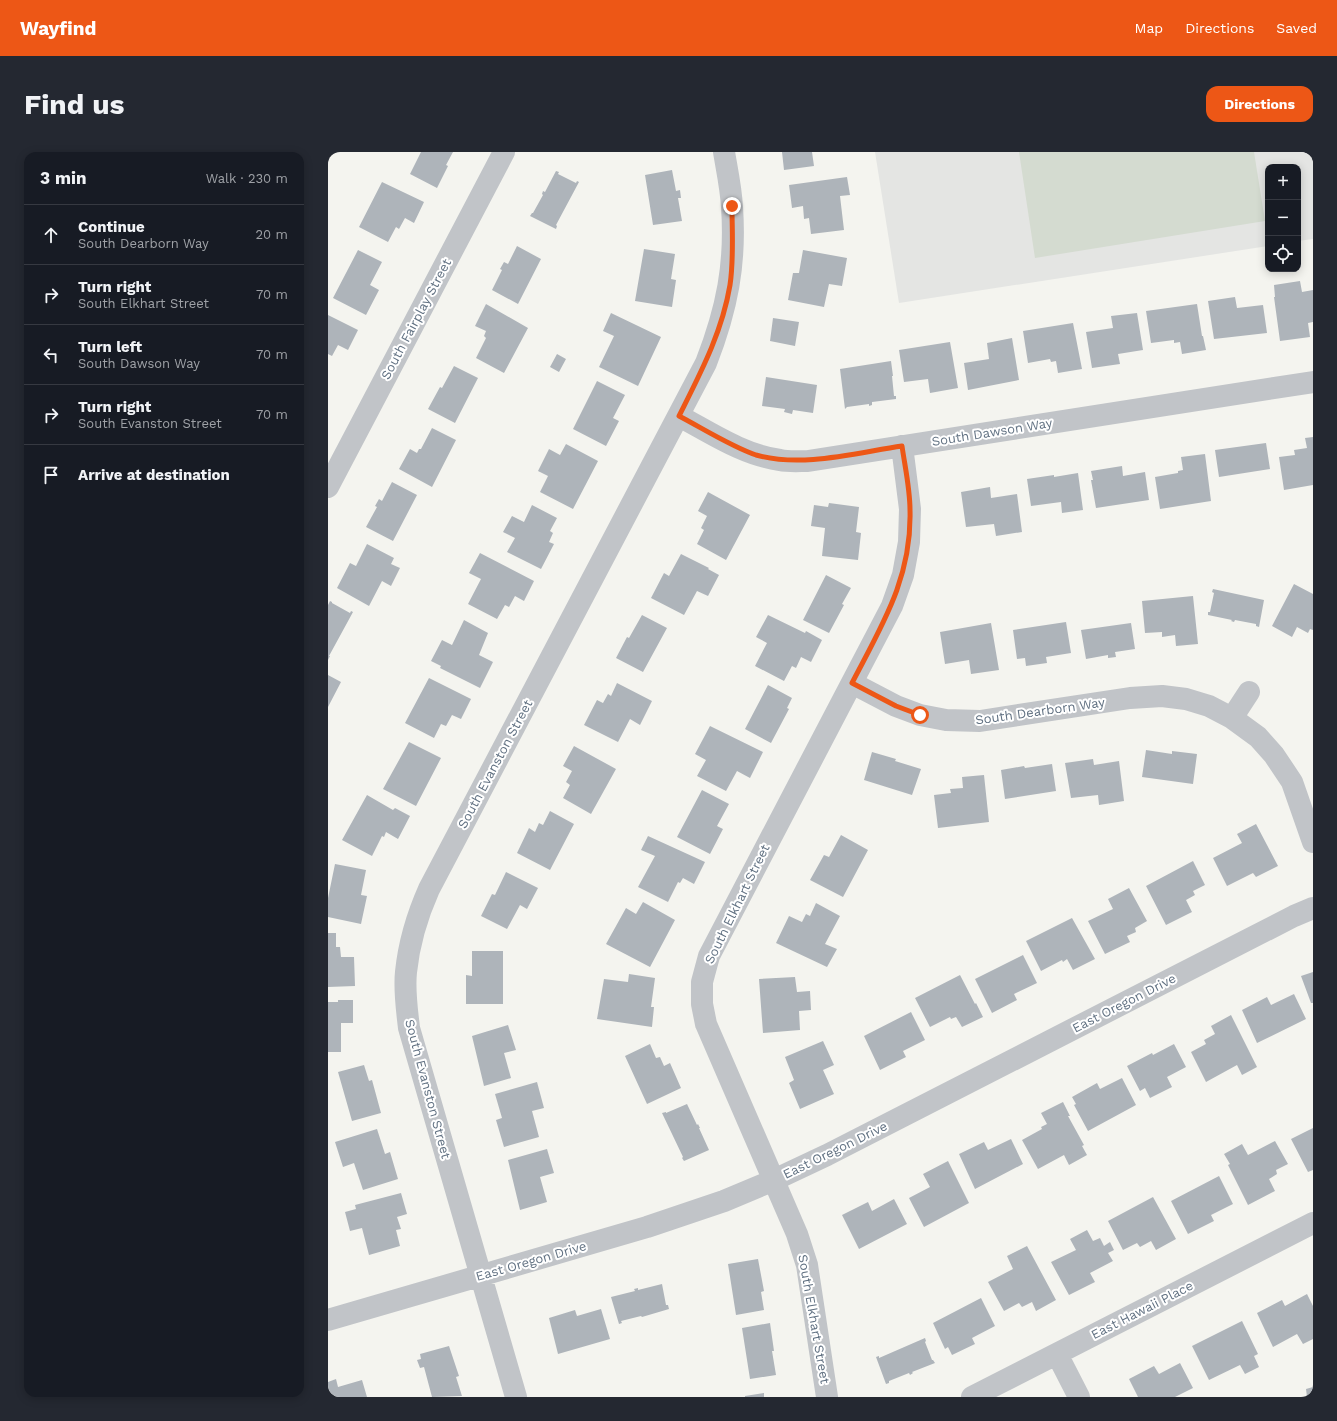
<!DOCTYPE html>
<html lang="en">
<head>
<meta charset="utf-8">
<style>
  :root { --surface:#171b24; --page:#242831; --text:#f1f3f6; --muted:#9ea1a6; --line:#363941; --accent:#ed5716 }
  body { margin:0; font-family:"Work Sans",sans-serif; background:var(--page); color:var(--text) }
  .controls { position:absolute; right:12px; top:12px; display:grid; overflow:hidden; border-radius:8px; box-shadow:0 2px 10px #0003 }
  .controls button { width:36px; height:36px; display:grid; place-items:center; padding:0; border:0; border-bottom:1px solid var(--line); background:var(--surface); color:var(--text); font:20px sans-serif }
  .stop { position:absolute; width:12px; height:12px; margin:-9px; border:3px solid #ed5716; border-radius:50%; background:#fff }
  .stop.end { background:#ed5716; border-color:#fff; box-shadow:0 1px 4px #0008 }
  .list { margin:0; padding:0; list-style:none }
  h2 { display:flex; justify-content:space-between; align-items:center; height:52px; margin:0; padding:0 16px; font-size:17px }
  h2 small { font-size:13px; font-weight:400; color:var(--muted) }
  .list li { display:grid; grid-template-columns:26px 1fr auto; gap:12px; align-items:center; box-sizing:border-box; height:60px; padding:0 16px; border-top:1px solid var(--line) }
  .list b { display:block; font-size:15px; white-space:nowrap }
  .list p { margin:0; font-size:13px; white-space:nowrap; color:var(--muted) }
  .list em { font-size:13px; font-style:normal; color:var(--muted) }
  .icon { flex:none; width:22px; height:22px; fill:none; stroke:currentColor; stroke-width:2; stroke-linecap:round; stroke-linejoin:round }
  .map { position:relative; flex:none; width:985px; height:1245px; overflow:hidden; border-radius:12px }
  header { display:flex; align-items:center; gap:24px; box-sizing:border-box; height:56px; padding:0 20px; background:var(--accent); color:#fff }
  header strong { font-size:19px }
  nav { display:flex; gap:22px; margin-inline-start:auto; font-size:14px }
  .intro { display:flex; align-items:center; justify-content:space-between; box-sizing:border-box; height:96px; padding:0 24px }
  h1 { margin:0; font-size:28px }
  .button { padding:10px 18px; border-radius:12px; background:var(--accent); color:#fff; font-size:14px; font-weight:700 }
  main { display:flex; gap:24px; padding:0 24px }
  aside { flex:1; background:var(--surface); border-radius:12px; box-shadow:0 2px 10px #0003 }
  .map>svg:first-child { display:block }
  .built { fill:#e4e5e3 }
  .green { fill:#d4dbd0 }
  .building { fill:#aeb4ba }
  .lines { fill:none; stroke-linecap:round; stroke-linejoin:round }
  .minor { stroke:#c1c4c8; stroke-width:22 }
  .route { stroke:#ed5716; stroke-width:5 }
  .labels { text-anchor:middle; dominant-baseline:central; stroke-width:4; stroke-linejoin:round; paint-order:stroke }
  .street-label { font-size:13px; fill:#617182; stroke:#fff }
</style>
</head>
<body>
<header>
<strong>Wayfind</strong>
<nav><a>Map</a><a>Directions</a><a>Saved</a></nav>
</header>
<div class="intro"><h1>Find us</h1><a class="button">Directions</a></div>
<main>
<aside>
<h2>3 min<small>Walk · 230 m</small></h2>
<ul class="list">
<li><svg class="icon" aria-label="ahead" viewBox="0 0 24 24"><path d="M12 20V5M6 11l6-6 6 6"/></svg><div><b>Continue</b><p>South Dearborn Way</p></div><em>20 m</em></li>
<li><svg class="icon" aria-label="right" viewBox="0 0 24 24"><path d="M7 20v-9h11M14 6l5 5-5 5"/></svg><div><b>Turn right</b><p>South Elkhart Street</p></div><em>70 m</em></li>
<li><svg class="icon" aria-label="left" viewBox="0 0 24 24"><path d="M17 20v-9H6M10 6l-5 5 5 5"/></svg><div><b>Turn left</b><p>South Dawson Way</p></div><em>70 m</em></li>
<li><svg class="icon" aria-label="right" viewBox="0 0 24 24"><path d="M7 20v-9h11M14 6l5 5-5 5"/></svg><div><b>Turn right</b><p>South Evanston Street</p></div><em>70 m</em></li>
<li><svg class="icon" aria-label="arrive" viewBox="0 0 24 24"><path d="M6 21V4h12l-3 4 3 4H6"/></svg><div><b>Arrive at destination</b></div></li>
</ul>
</aside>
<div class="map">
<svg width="985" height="1245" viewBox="0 0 985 1245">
  <rect width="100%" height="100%" fill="#f4f4ef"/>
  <!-- built -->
  <path class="built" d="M547,0H985V87L970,89V15H940V94L571,151Z"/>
  <!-- green -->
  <path class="green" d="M691,0H926L937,69L707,106Z"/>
  <!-- building -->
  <path class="building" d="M93,0H125L118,13L120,14L109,36L82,22Z
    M454,0H484L486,14L456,18Z
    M344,18L348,39L352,38L353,46H350L354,69L325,73L317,23Z
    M228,19L231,20L230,22L248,31L249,29L251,30L228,73L229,74L228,77L202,64L204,61H205L215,43L214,42L215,39L217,40Z
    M519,25L522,43L512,44L516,78L483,82L481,66L476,67L475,54L464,56L461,33Z
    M54,30L96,50L86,71L77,66L71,77L68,75L60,90L31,75Z
    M189,94L213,107L190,152L164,138L174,118L172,117L176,110L180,112Z
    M316,97L347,102L343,127L348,128L344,155L307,149Z
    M30,98L54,110L42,133L51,138L38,163L5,146Z
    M475,98L519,106L514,134L501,132L496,155L460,148L465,121H471Z
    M972,129L974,140L985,138V170L980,171L982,185L952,189L946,145H947L946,133Z
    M907,145L909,156L935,153L939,181L886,187L880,149Z
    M158,152L200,176L176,221L148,206L158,186L156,184L158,179L147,174Z
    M869,152L874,184H875L878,198L854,202L852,190L846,191V188L823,191L818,159Z
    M283,161L333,185L310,234L271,215L286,184L275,179Z
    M809,161L815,198L790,202L792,212L764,216L758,180L785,176L783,164Z
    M0,163L30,178L20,198L10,193L4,204L0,202Z
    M445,166L471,170L467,194L442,189Z
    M745,171L754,217L730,221L728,209L723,210L722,207L700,211L695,179Z
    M684,186L691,228L640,238L636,211L661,207L659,191Z
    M622,190L630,236L602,241L600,227L576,230L571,198Z
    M229,202L238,207L231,220L222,215Z
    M563,209L565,224H564L566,244H568V247L544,250V253L541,254V252L519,255L517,257L512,217Z
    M126,214L150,226L127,271L100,257L112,235L114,236Z
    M438,225L489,233L485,261L465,258L464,262L456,260L457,257L434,254Z
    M269,229L297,243L285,266L291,269L278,294L245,277Z
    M104,276L128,288L104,335L71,317L82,297L89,301L91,297H93Z
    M985,285V333L956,338L951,305L967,303L966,298L979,296L977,286Z
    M938,291L942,317L891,325L887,298Z
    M238,292L270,309L245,357L212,340L220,324L210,319L221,297L232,303Z
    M877,302L883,349L832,357L827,325L850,321V319L855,318L853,305Z
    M794,314L795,324L817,320L821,348L768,356L763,328H765L763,319Z
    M750,321L755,358L734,361L733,350L703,354L699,327L726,323V325Z
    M64,330L89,343L65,389L38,375L49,355L47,354L51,347L54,349Z
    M662,335L663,346L689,342L694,380L668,384L666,372L638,375L633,340Z
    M380,340L422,363L398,408L369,392L376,378L373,376L379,364L370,359Z
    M501,351L531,355L528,380L533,381L530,408L494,404L497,376L483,374L486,353L500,355Z
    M204,353L229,366L222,379L225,381L221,390L226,392L213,417L179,400L187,386L175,380L184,364L196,370Z
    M39,392L66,406L63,412L72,416L63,434L54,429L41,454L9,436L22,411L28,414Z
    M152,401L206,429L196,449L187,444L181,455L177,453L169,467L140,452L153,427L141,421Z
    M353,402L381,416L380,417L391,423L380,444L369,439L356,463L323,446L336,421L341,424Z
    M498,423L523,436L514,452L516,453L501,481L475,468Z
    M966,432L985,442V478L982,477L980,481L969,475L964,485L944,474Z
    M885,437L936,448L931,475L928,474V472L907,468L906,470L903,469L904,468L880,463V460H882L886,441L884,440Z
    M865,444L870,492L848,494L847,483L834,485V480L817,481L814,449Z
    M2,449L4,450V451L22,461L23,459L25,460L1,504H2L0,508V453Z
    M314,463L339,476L315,520L288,506L299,485L301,486Z
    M440,463L477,481L478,479L494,488L483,510L473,505L468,516L464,514L456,529L427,514L439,491L428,485Z
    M136,468L160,481L151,503L165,510L152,536L112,516L113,514L103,509L114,488L124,493Z
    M738,470L743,501L718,505L719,511L698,514L697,506L689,507L685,478Z
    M663,471L671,518L643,522L641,508L617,512L612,480Z
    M803,471L807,497L787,500L788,505L780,506V503L758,507L753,478Z
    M0,523L13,530L0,555Z
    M101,526L143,547L133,567L124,563L118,574L113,572L106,586L77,571Z
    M289,531L324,549L312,573L302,567L290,590L256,573L269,548L275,551L280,542L283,544Z
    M440,533L464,546L459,556L461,557L443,591L417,577Z
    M382,574L435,600L422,626L409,619L398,639L369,624L378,608L367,602Z
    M81,590L113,606L88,654L55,637Z
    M246,594L288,617L263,662L235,646L242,633L238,630L244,619L235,614Z
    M818,598L844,602V599L869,602L865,632L814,625Z
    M544,600L568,607L567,609L593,617L584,643L536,628Z
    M765,607L766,613L791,609L796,649L771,653L770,643L743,646L737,611Z
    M724,612L728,639L677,647L673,618L696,614L697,616Z
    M656,623L661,670L610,676L606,643L623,641L622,637L635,636L634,625Z
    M374,638L401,652L389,674L395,677L382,702L349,685Z
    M39,643L65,658L67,656L82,664L70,687L58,680L56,685L54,684L44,704L14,688Z
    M222,659L246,672L222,718L189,701L201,676L207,680L211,671L215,673Z
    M928,672L950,714L928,725L925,721L899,734L885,706L914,691L909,682Z
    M513,683L540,698L515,745L482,728L496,703L501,705Z
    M320,684L377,710L366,732L355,726L352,731L350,730L340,750L310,735L327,704L313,698Z
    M865,709L877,733L865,739L867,743L858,748L864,760L838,773L818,734Z
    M7,712L38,718L33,743L39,744L33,772L0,765V746Z
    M178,720L210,736L199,757L192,753L179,777L153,764L164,742L167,743Z
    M801,736L819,769L807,776L808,780L799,784L802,790L777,802L760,769L785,757L780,747Z
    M315,750L347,768L322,815L278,792L298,756L308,762Z
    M488,751L512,764L497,792L509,797L499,815L448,791L461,764L474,770L478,762L482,764Z
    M744,766L767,807L745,818L739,807L735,810L734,808L713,819L698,789Z
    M0,781H8V795H12L13,805H26L27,834L0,835Z
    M144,799H175V852H138V823L144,824Z
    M695,803L709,831L686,842L689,848L664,861L647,827Z
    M985,820V851H983L973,824Z
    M301,822L327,826L323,855H326L324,875L269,867L276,827L300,830Z
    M632,823L647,852L648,851L655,865L634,875L628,865L623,867L622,865L602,875L587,846Z
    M467,825L469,840L482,839L483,858L471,859L472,878L435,881L431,827Z
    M966,842L978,867L929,891L914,858L939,845L943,853Z
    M10,848H25V871H13V900H0V850H10Z
    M583,860L597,888L575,899L578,905L552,918L536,884Z
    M903,863L929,915L914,923L909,913L878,930L863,900L878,892L876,888L887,882L883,874Z
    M180,873L188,898L176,901L183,926L156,934L144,884Z
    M495,889L506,913L495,918L506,942L472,957L461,931L466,928L457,905Z
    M322,892L328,906L332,905L336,914L342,911L353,936L319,952L297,904Z
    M846,892L858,915L839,925L844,935L822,946L817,936L812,939L799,914L824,901L825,903Z
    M36,913L41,929L44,928L53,961L24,969L10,920Z
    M794,926L808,953L760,979L746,953L748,952L744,945L769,931L772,937Z
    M209,930L216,956L204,959L211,985L176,995L168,968L174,966L167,942Z
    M735,950L742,964H740L756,993L754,994L759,1003L741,1013L736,1003L710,1017L694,988L714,977L713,975L719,972L713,961Z
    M359,952L369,973L370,972L372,976H371L381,998L356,1009L354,1006L355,1005L334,961L338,960V961Z
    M985,976V1018L980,1020L963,987Z
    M49,977L57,1002L62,1000L70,1027L35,1038L26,1011L15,1015L7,990Z
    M683,987L695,1012L647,1037L631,1002L656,990L660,998Z
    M947,989L960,1012L948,1018L949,1022L941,1027L947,1039L920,1053L900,1013L902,1012L896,1002L914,992L920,1003Z
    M219,997L226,1021L212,1025L219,1050L192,1058L180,1008Z
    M620,1009L641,1051L596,1075L581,1046L602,1035L595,1022Z
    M891,1024L905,1052L883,1063L886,1069L860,1082L843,1049Z
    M73,1041L79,1062L69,1065L73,1077L68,1078L72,1094L41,1103L34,1076L22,1079L17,1060L28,1057L27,1053Z
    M825,1045L848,1087L828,1098L823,1089L812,1095L809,1091L795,1098L780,1069Z
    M566,1047L579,1072L531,1097L514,1063L540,1050L544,1059Z
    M759,1078L765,1089L772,1086L776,1094L782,1090L786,1098L780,1101L785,1109L762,1121L767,1130L741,1143L723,1110L748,1098L742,1087Z
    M699,1094L728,1148L708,1159L704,1150L694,1155L691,1151L676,1159L660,1130L685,1117L679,1104Z
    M430,1107L436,1139L433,1140L436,1158L408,1163L400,1112Z
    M334,1132L338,1153H340L341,1157L314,1165L313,1164L293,1169L294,1171L291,1172L283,1145L307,1139L306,1137L310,1136V1138Z
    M979,1142L985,1154V1187L975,1192L969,1182L945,1195L929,1161L954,1148L957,1154Z
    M653,1146L667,1174L644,1186L647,1192L624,1203L620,1195L617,1197L605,1171Z
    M273,1157L282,1187L230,1202L221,1166L247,1158L249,1164Z
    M914,1169L930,1202L926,1204L931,1215L917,1222L912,1213L881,1228L864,1194Z
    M442,1171L446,1199H444L448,1223L422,1227L414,1176Z
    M597,1186L598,1189L597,1190L604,1208H605L607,1211L584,1220L585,1221L582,1223L581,1221L561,1229V1231L558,1232L548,1205L551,1204V1206Z
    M121,1194L131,1224L128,1225L134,1244L104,1245L96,1215L92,1216L89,1208L93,1207L92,1202Z
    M852,1211L865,1236L847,1245H810L801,1227L826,1214L831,1222Z
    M8,1227L10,1235L34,1228L39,1245H0V1230Z
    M985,1235V1245H979L978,1237Z
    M436,1241V1245H417V1244Z"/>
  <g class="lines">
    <!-- minor -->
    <path class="minor" d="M351,264C383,281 415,303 452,308C461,310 471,309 480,309L985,230
      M0,335L176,0
      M524,531L568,554L592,563L618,568L652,569L802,546L834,544L858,547L881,554L904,566L930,585L946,603L964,630L985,690
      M904,566L921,540
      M0,1168L319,1075L396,1049L446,1028L499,1003L966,764L985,756
      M729,1202L751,1245
      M188,1245L81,876C79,858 76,839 78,820C81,791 89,764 101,737L378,211C399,157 408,112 404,55C403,36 399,18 396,0
      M499,1245L479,1113L469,1082L378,872L374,852V830L381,804L564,454L575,423L581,390L582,357L574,294
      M644,1245L985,1071"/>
  </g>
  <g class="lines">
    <!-- route -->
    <path class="route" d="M404,54C404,80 406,107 402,133C394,181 372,222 351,264C374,276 404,295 428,303C474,316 527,301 574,294C577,315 582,337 582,358C584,426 554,473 524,531L568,554L592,563"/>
  </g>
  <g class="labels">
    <!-- street labels -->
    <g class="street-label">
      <text transform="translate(88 167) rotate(-62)">South Fairplay Street</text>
      <text transform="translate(664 280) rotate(-9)">South Dawson Way</text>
      <text transform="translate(712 559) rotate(-8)">South Dearborn Way</text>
      <text transform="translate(167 612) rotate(-62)">South Evanston Street</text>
      <text transform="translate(409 752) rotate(-64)">South Elkhart Street</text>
      <text transform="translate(796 851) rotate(-27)">East Oregon Drive</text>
      <text transform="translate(100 937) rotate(75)">South Evanston Street</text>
      <text transform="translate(507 998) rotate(-26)">East Oregon Drive</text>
      <text transform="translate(203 1109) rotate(-16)">East Oregon Drive</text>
      <text transform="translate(814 1158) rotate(-27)">East Hawaii Place</text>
      <text transform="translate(486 1167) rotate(80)">South Elkhart Street</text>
    </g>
  </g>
</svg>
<div class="controls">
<button>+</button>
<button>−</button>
<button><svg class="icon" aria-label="locate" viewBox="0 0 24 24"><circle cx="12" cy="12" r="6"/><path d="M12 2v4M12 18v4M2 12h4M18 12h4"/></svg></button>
</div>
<div class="stop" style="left:592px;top:563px"></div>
<div class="stop end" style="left:404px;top:54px"></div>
</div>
</main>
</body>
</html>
